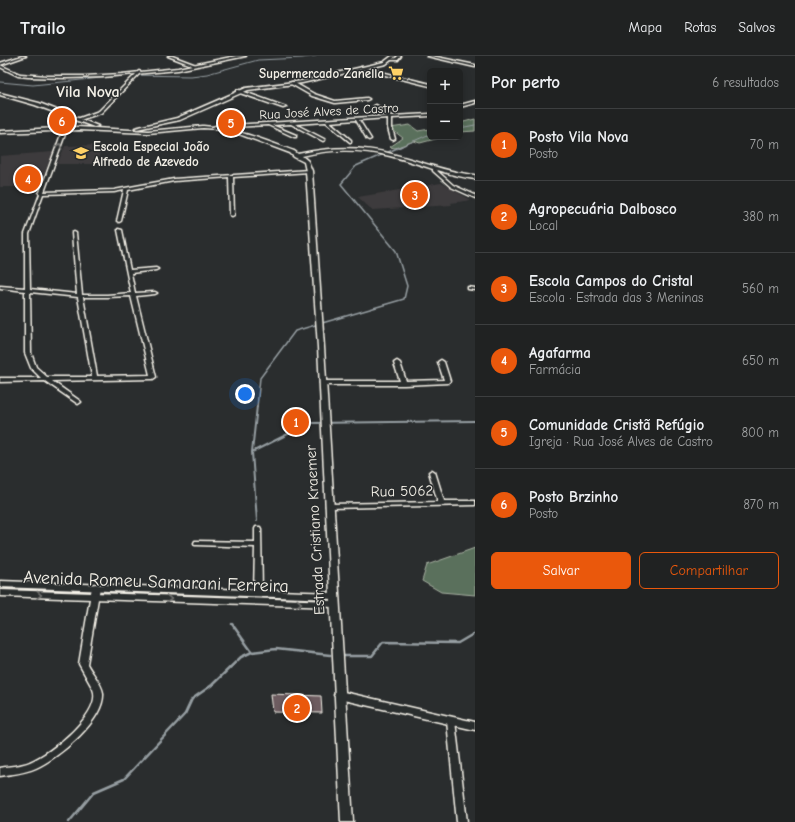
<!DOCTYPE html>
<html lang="pt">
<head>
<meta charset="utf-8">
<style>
  :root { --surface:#202222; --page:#2d2f2f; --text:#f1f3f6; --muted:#a2a4a5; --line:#3d3f40; --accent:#ea580c }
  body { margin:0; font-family:"Comic Neue",sans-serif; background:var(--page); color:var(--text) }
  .controls { position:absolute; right:12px; top:12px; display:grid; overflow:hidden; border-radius:6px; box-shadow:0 2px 10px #0003 }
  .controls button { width:36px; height:36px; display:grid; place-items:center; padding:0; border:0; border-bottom:1px solid var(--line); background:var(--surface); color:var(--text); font:20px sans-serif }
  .you { position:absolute; left:245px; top:338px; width:14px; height:14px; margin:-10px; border:3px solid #fff; border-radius:50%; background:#1a73e8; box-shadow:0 0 0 6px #1a73e833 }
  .badge { display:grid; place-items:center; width:26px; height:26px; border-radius:50%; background:var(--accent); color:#fff; font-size:13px; font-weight:700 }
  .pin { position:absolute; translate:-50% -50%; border:2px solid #fff; box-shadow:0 1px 4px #0006 }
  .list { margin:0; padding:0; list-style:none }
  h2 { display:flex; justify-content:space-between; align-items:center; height:52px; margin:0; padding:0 16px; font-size:17px }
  h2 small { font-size:13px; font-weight:400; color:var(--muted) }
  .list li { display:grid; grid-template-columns:26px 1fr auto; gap:12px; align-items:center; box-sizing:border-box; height:72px; padding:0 16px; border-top:1px solid var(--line) }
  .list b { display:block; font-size:15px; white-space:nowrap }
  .list p { margin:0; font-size:13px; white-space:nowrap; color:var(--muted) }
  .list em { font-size:13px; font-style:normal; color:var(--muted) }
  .actions { display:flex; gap:8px; padding:12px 16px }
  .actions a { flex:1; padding:9px 0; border:1px solid var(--accent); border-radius:6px; text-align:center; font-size:14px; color:var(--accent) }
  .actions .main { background:var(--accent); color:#fff }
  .map { position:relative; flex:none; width:475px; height:766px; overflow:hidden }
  header { display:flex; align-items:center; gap:24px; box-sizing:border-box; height:56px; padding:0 20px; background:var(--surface); border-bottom:1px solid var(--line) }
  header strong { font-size:19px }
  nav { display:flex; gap:22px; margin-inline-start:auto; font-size:14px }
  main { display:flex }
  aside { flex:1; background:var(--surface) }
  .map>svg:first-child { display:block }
  .built { fill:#3e3b3d }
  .green { fill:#5a705b; stroke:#a7b0a2 }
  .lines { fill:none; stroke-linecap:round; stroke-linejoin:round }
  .stream-far3 { stroke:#969ea2; stroke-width:1 }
  .stream-far2 { stroke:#969ea2; stroke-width:1.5 }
  .stream-far1 { stroke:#969ea2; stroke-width:2 }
  .stream { stroke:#969ea2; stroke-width:2.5 }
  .building { fill:#6d5b61; stroke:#f4f1e8 }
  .minor-casing { stroke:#f4f1e8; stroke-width:3 }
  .tertiary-casing { stroke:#f4f1e8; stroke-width:3 }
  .secondary-casing { stroke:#f4f1e8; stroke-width:3 }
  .minor { fill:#2a2d2e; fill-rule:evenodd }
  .tertiary { fill:#2a2d2e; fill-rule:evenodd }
  .secondary { fill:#2a2d2e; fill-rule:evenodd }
  .oneway { stroke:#71726f }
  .labels { text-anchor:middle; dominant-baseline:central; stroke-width:3; stroke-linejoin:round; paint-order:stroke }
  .far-poi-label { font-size:13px; font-weight:bold; fill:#f4f1e8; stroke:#2a2d2e; text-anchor:end }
  .far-street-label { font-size:13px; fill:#f4f1e8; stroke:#2a2d2e }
  .street-label { font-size:15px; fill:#f4f1e8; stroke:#2a2d2e }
  .far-district-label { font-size:16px; font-weight:bold; fill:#f4f1e8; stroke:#2a2d2e }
  .near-street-label { font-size:18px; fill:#f4f1e8; stroke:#2a2d2e }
</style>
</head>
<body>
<header>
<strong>Trailo</strong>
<nav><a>Mapa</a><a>Rotas</a><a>Salvos</a></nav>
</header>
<main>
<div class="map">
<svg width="475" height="766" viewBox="0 0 475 766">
  <rect width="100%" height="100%" fill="#2a2d2e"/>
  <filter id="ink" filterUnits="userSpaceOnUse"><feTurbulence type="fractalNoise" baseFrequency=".025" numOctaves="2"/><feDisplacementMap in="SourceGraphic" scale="8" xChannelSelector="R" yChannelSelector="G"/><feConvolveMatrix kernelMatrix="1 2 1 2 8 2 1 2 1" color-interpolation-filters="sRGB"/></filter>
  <g filter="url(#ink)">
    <!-- built -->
    <path class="built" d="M102,89L97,108H57L65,90Z
      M53,96L39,131H0V100Z
      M441,127L471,144L451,147L452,149L372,154L358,141Z"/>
    <!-- green -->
    <path class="green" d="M475,63V75L460,76V67Z
      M410,69L418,75L430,73V81H443L420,87L414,85L395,92L390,91L403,82L390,72Z
      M475,492V539L441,536L422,525L427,509Z"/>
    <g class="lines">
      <!-- stream-far3 -->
      <path class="stream-far3" d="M0,26L33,29L130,19L191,20L207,18L258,4L302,2L316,0
        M460,72L475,69
        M400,91L430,78"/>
      <!-- stream-far2 -->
      <path class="stream-far2" d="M257,351L260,322L295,275L404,243L407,230L396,195L341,128L356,110L402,90"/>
      <!-- stream-far1 -->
      <path class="stream-far1" d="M252,396L310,367L475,365
        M257,465L252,396L257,350"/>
      <!-- stream -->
      <path class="stream" d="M232,568L252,596
        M342,600H372L383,586L458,587L475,577
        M69,766L94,736L124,723L185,658L192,643L212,629L241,601L252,596L276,593L330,599"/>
    </g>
    <!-- building -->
    <path class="building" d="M271,638L321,640L322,657L273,656Z"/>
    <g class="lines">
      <!-- minor casing -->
      <g class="minor-casing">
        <path id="minor" d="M22,0H26L0,9V7Z
          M168,0H172L196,9L194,10Z
          M398,0H401L398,4H391L390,3L396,2Z
          M427,0H432L475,9V11Z
          M361,11L430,28V30L360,13Z
          M139,15L141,16L101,57L77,65V63L99,55Z
          M291,26H293L314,38L335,45L367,42L369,43L367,44L335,47L312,40L291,28Z
          M237,34H239L286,51L283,52L237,36Z
          M475,45V47L460,51V49Z
          M376,49L391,60L430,58V60L392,62V72L395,83L393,84L391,83L388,72V62L359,64L371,83L369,84L367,83L356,64L330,66L351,84V86H350L326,66L295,68L324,83L325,84L323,85L291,68L272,69L296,79V81H294L268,69L215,72L213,71L215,70L387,60L375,51L374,50Z
          M65,72L67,73L44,136L114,134L174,123L309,114L311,115L309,116L233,121L234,159L232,160L230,159L229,121L174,125L128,134L121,165L119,166L117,165L124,134L114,136L43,138L29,178L30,233L77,238L72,177L74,176L76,177L82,239H107L131,237L118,174V173L122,174L130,214L156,212L158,213L156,214L131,217L135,237L155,236L157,237L155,238L136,240L156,321L153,323L52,325L80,345L81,346L78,348L45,325L0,326V322H41L31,312L25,297V235L0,232V230L25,232V178L40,138L39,137L40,136L63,73ZM30,236L78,241L92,321H47L36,311L31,297ZM131,240L150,319L97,320L83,241H107Z
          M433,113H435L453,129L475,139V142L451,131L433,115Z
          M468,231L475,232V234L468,233Z
          M441,304L444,306L450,325L448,327L404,329H323L320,327L323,325H400L394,307L397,305L400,307L406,325L444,324L438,306Z
          M432,414L435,416L444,445H475V449L329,452H327L326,450L327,448H329L438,446L429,416Z
          M256,471H260L261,473L262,537L261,539L258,540L255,539L254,537L255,491L197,489H195L194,487L195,485H197L255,486V473Z
          M96,528L99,529L100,531L87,608C91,616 102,628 103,637C105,664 58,702 36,712C25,717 12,718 0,720V712C10,710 21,710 30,706C50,698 103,657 93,633L79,608L92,531L93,529Z
          M451,661L454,662L455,665L467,766H457L447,665L448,662Z"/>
      </g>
      <!-- tertiary casing -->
      <g class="tertiary-casing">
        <path id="tertiary" d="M236,0H246L178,14L103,21L66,22L28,21L18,20L0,11V9L20,18L47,20H85L122,18L178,12Z
          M0,525L334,537L337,538L338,540L337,542L334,543L0,531Z
          M0,534L335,545L338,546L339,548L338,550L335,551L0,540Z
          M339,635L475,666V674L339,643L336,642L334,639L336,636Z"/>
      </g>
      <!-- secondary casing -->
      <g class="secondary-casing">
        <path id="secondary" d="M392,0H396L386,8L302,27L248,34L180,64L137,73L135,72L177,62L246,32L302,25L384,6Z
          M0,37L39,47L98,70L94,71L35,49L0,39Z
          M203,70C235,72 264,84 294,95L298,98C329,91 362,90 392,98C420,105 446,116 475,119V123C445,119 419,107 390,100C361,93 330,93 302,100L308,105L312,115L324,291L353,766H341L318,291L306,115L304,106L294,101L290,97L239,78L220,73L203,72L148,77L79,74L0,77V75L77,71L148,75Z"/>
      </g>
      <!-- minor -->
      <use href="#minor" class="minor"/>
      <!-- tertiary -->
      <use href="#tertiary" class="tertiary"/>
      <!-- secondary -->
      <use href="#secondary" class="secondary"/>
    </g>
    <!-- one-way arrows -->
    <defs><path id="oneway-chevron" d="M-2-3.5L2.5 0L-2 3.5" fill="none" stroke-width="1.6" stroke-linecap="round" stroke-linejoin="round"/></defs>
    <g class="oneway">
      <use href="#oneway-chevron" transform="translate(59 90) rotate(-71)"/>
      <use href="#oneway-chevron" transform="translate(39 539) rotate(2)"/>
      <use href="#oneway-chevron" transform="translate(169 543) rotate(2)"/>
      <use href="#oneway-chevron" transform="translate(299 547) rotate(2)"/>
    </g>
  </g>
  <!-- icons -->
  <defs>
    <g id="supermarket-bare" transform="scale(1.2)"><path d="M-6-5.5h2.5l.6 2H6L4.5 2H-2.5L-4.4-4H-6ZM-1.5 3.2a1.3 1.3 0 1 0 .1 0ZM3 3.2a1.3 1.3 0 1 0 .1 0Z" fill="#ffd166" stroke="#2a2d2e" stroke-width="2.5" paint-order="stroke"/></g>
    <g id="school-bare" transform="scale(1.2)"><path d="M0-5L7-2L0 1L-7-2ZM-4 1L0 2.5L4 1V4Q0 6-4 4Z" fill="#ffd166" stroke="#2a2d2e" stroke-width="2.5" paint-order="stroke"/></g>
  </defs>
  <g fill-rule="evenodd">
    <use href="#supermarket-bare" x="396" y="17"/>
    <use href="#school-bare" x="81" y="97"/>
  </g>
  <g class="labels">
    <!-- far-poi labels -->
    <g class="far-poi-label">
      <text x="384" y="17">Supermercado Zanella</text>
      <text x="93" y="90" text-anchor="start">Escola Especial João<tspan x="93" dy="15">Alfredo de Azevedo</tspan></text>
    </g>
    <!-- far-street labels -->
    <g class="far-street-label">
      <text transform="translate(329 55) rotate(-3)">Rua José Alves de Castro</text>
    </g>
    <!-- street labels -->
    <g class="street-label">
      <text transform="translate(402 435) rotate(-1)">Rua 5062</text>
      <text transform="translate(315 474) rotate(-93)">Estrada Cristiano Kraemer</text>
    </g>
    <!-- far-district labels -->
    <g class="far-district-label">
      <text x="88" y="36">Vila Nova</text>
    </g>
    <!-- near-street labels -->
    <g class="near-street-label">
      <text transform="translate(156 526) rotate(2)">Avenida Romeu Samarani Ferreira</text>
    </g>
  </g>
</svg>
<div class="controls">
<button>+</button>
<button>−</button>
</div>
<div class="you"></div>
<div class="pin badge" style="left:296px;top:366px">1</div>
<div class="pin badge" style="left:297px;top:652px">2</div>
<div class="pin badge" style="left:415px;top:139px">3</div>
<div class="pin badge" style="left:28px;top:123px">4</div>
<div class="pin badge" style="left:231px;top:67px">5</div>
<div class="pin badge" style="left:62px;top:65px">6</div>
</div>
<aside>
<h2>Por perto<small>6 resultados</small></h2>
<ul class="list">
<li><span class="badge">1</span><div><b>Posto Vila Nova</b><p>Posto</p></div><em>70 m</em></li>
<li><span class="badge">2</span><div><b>Agropecuária Dalbosco</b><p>Local</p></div><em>380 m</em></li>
<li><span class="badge">3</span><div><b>Escola Campos do Cristal</b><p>Escola · Estrada das 3 Meninas</p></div><em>560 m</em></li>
<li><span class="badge">4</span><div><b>Agafarma</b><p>Farmácia</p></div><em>650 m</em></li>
<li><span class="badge">5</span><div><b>Comunidade Cristã Refúgio</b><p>Igreja · Rua José Alves de Castro</p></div><em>800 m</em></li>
<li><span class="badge">6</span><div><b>Posto Brzinho</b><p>Posto</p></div><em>870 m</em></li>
</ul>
<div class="actions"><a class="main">Salvar</a><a>Compartilhar</a></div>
</aside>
</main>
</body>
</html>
